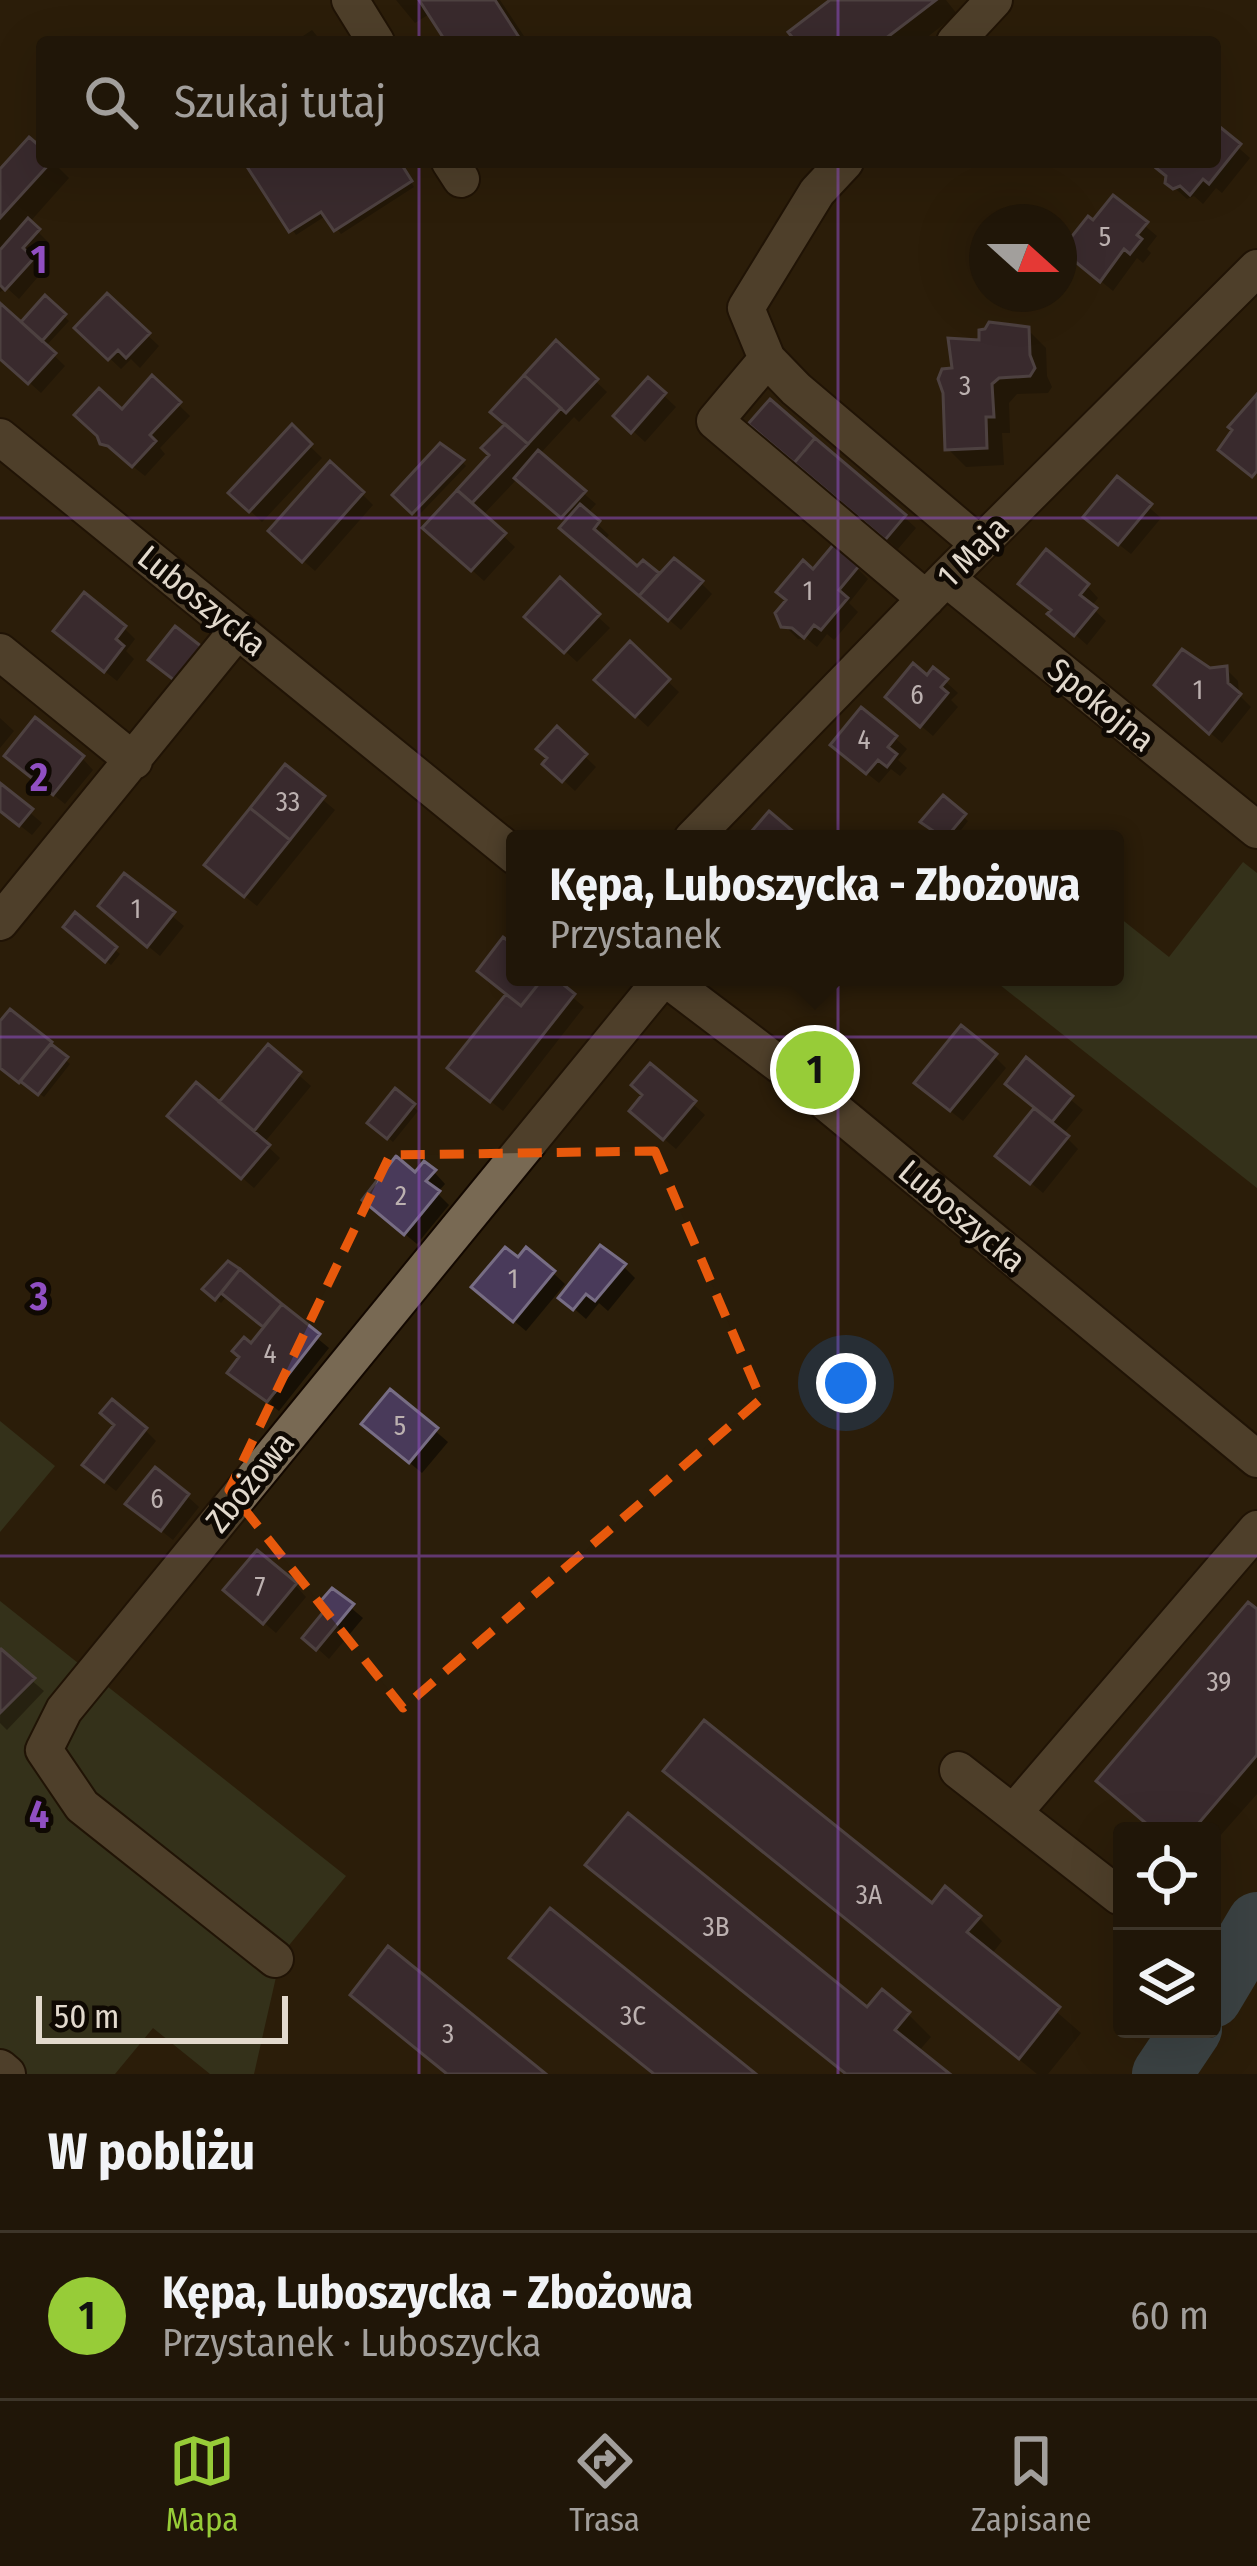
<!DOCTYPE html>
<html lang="pl">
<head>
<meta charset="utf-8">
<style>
  :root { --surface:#201608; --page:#2d2316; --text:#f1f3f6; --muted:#a29f9c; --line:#3d3529; --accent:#97cc38 }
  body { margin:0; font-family:"Fira Sans Condensed",sans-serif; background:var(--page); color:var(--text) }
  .controls { position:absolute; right:36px; bottom:36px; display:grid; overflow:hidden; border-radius:12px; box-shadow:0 12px 48px #0002 }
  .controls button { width:108px; height:108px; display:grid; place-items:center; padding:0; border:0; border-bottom:3px solid var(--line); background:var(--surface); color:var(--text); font:60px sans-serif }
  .compass { position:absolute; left:969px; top:204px; width:108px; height:108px; border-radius:50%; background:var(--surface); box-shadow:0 12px 48px #0002; rotate:111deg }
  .scale { position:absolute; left:36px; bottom:30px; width:252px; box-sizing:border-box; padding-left:12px; border:6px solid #e2d9cd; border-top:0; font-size:33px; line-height:42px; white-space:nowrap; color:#e2d9cd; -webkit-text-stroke:9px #0f0903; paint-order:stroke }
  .you { position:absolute; left:846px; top:1383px; width:42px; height:42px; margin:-30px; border:9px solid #fff; border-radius:50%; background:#1a73e8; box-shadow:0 0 0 18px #1a73e833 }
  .badge { display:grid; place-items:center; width:78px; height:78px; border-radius:50%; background:var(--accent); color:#111; font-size:39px; font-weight:700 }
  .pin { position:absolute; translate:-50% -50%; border:6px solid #fff; box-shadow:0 3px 12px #0006 }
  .popup { position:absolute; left:506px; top:830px; width:618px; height:156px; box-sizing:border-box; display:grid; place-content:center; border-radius:12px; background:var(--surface); filter:drop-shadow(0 3px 9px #0005); font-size:39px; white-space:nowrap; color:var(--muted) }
  .popup b { font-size:45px; color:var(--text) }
  .popup::after { content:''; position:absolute; left:50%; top:100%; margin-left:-24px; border:24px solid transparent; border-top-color:var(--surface) }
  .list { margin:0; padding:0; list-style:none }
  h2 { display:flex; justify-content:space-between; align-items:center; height:156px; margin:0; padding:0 48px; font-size:51px }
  h2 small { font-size:39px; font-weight:400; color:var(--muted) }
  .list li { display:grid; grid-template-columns:78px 1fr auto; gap:36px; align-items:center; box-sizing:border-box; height:168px; padding:0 48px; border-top:3px solid var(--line) }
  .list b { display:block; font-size:45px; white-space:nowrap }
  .list p { margin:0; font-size:39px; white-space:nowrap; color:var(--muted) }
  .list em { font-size:39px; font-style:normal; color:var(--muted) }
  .icon { flex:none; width:66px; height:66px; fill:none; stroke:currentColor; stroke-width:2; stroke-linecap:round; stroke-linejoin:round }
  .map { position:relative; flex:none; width:1257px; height:2074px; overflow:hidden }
  .search { position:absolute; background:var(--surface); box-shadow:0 12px 48px #0002; left:36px; right:36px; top:36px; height:132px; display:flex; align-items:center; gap:30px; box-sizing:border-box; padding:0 42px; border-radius:12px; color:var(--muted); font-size:45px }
  .sheet { height:324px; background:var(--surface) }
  nav { display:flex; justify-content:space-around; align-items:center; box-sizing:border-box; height:168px; border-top:3px solid var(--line); background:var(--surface); font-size:33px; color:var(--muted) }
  nav a { display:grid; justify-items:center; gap:6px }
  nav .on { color:var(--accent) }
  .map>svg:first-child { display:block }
  .green { fill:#3e4a2f }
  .shadow { fill:#0007 }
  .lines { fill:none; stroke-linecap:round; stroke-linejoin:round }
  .river { stroke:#4e7089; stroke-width:60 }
  .building { fill:#493a5a; stroke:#776d84; stroke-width:3 }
  .minor-casing { stroke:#130800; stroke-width:40 }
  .minor { stroke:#786953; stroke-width:36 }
  .marked { fill:none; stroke:#e8590c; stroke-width:9; stroke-dasharray:24 15; stroke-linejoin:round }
  .grid { fill:none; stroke:#904fc2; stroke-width:3; stroke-opacity:0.55 }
  .labels { text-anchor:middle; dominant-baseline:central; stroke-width:10; stroke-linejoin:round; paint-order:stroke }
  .number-label { font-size:27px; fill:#bcb1b0 }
  .street-label { font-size:33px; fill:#e2d9cd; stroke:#0f0903 }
  .grid-label { font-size:39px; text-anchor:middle; font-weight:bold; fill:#904fc2; stroke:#0f0903; stroke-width:10; stroke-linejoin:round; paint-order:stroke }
</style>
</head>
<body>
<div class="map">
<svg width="1257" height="2074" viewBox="0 0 1257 2074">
  <rect width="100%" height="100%" fill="#2b1e0a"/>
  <!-- green -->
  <path class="green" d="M1243,862L1257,873V1188L990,977H1115V914L1169,957Z
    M0,1421L55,1466L0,1532Z
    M0,1601L346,1876L281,1955L254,2074H210L153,2028L115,2074H0Z"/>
  <!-- shadow -->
  <path class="shadow" d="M396,0H500L528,42H450L431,13L415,23Z
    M835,0H946L957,14L921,42H800Z
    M312,30L322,42H294Z
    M1215,127L1250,158L1222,193L1216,188L1203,204L1194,196L1187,199L1168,182L1165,162H1215Z
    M42,152V162H53L69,178L29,223L49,243L33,261L43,271L19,299L7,288L0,292V174Z
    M248,162H399L414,187L341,234L327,215L296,235Z
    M1113,199L1157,236L1147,249L1151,253L1143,263L1137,258L1113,291L1076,261L1093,224Z
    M107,297L159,346L140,368L131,359L121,369L78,328Z
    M45,299L69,321L45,347L65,366L41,393L0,356V307L21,326Z
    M1028,330L1046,348L1047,376L1052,387L1048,393L1017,394L1009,403L1010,433H1002L1004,465L966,467L948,449L955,371L982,343Z
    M556,344L607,392L579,422L574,417L539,455L596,504L587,514L609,535L604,541L638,570L643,564L660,577L701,583L712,594L681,630L574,539L568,522L518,478L482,516L515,547L484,581L426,528L493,456Z
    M153,380L190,416L160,448L165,454L145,476L102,442L122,413Z
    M648,381L676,407L645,442L617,416Z
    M292,429L322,458L262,522L232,493Z
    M763,435L904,517L916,528L898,549Z
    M462,462L466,466L418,516L396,495Z
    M1118,480L1161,518L1131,554L1098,528Z
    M362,494L373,505L315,571L283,543Z
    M857,568L868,579L849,603L858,612L834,640L827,634L817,647L806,638L798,639L786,627L814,573Z
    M560,582L610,628L577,662L528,617Z
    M1087,586L1098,598L1091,607L1106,621L1087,645L1052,614Z
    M124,628L135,639L126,651L134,659L117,681L68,642Z
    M630,646L679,692L648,727L609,691Z
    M1226,669L1238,681L1239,695L1251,707L1222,743L1169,697L1209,671Z
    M934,671L958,693L951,700L958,707L933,736L900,708Z
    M0,718L14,731L0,748Z
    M558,731L596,767L575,791L546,764Z
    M895,738L907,749L898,760L907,768L900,776L891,769L879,783L845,756Z
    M82,758L93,770L65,804L19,767Z
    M285,768L335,810L257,906L219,876Z
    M0,787L42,823L32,835L0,810Z
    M943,799L968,821L954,839H944L924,822Z
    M125,877L184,926L160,956L113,917Z
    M75,917L120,954L111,965L67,927Z
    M504,941L515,950V977H549L584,1007L503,1111L463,1079L509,995Z
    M782,977H836L815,1003Z
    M11,1013L70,1064L44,1097L0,1066V1026Z
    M268,1048L311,1086L264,1143L280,1158L254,1188L183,1127L219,1106Z
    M995,1057L1006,1068L963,1121L929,1094Z
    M1026,1062L1083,1110L1063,1134L1078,1149L1043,1193L999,1156L1037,1109Z
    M396,1092L418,1111L393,1142L371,1123Z
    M645,1095L693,1104L705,1115L676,1149L644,1122Z
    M434,1172L445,1184L437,1193L449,1205L417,1244L377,1211L416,1176Z
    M519,1262L553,1273L565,1284L526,1331L487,1298Z
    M229,1265L329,1348L279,1411L243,1384L251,1347L267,1328L227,1296L221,1303L206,1289Z
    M624,1267L635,1278L608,1311L599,1303L586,1319L562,1298Z
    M391,1393L448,1442L422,1473L376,1435Z
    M145,1430L156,1441L116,1491L97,1476Z
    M187,1496L199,1507L173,1540L141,1515Z
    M295,1585L306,1597L276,1633L239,1601Z
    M332,1592L363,1618L329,1659L306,1638L329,1610Z
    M1257,1613V1794L1212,1845V1831H1156Z
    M1,1654L44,1691L7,1730L0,1723Z
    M667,1770L932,1907L979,1918L1002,1941L991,1955L1081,2033L1048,2074H1037L690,1793Z
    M589,1865L867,2011L908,2014L931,2037L918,2052L945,2074H844L612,1888Z
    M513,1958L751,2074H652Z"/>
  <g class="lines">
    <!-- river -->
    <path class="river" d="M1212,1998L1257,1922
      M1162,2074L1192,2029"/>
  </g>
  <!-- building -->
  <path class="building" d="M419,0H495L522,42H446Z
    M830,0H936L881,42H796L788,32Z
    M1215,123L1241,144L1209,184L1203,179L1190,195L1180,186L1173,189L1165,183L1166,176L1156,168L1161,162H1215Z
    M29,137L42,148V162H51L0,218V169Z
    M244,162H400L412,181L334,231L321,212L289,232Z
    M1113,195L1148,222L1137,235L1142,239L1130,254L1124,249L1100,282L1061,250L1088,216L1093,220Z
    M28,218L40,229L23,248L34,258L5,290L0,285V250Z
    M107,293L150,333L126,358L118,350L108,360L74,328Z
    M45,295L66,314L42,341L21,322Z
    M0,303L56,353L28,384L0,359Z
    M989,322L1029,327L1030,355L1035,368L1030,376L999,378L992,384L994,417H986L987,448L945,450L943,393L938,379L942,369L952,368L948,338L979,340V330L985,329Z
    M556,340L598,379L566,413L524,375Z
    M152,375L181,402L150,435L156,441L132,467L108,446L100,444L97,436L74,415L99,388L122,409Z
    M524,375L561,408L528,444L490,412Z
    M648,377L666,393L631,433L613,416Z
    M1257,394V471L1252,477L1218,450L1232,430L1228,427Z
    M770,399L815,438L794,463L748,424Z
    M292,424L312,444L249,512L228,493Z
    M505,424L528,444L472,503L457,490L489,455L481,448Z
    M815,438L906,515L885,540L794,463Z
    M440,443L464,460L412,514L392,495Z
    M538,450L586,491L561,518L514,478Z
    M330,461L364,492L302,562L268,531Z
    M1117,476L1152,504L1118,545L1083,517Z
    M457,490L506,533L471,571L422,528Z
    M580,504L600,521L594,529L637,566L643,560L659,573L639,596L559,528Z
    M834,544L859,566L839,590L848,598L821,630L814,625L804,638L792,628L781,627L775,613L786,600L776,592L803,560L813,569Z
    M1046,549L1089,584L1080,595L1097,608L1074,636L1047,614L1051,610L1018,584Z
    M674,558L703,581L668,621L639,596Z
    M560,577L600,614L564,653L524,617Z
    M84,592L126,626L116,639L124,646L104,672L53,631Z
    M175,626L206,650L179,684L148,660Z
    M630,641L670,679L635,717L594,680Z
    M1182,649L1210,668L1227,666L1228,683L1241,694L1209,734L1154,685Z
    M913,663L927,675L933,667L948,679L941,687L948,693L920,727L885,697Z
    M861,707L897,736L888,747L897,754L887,767L878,760L866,774L830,745Z
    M35,717L84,756L53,795L4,756Z
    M557,726L587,754L562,782L542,764L547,758L536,749Z
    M285,764L325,796L290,840L250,808Z
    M0,783L33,809L19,826L0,811Z
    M943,795L966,814L945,839L920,822Z
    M250,808L290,840L244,897L204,865Z
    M769,811L802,839H745Z
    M124,873L175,912L147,947L98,906Z
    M75,912L117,947L105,962L63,927Z
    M503,937L515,946V977H544L521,1006L477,971Z
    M544,977H554L575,994L490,1102L447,1068L506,994L521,1006Z
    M10,1009L52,1042L19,1083L0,1068V1021Z
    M961,1025L997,1054L950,1111L914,1083Z
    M51,1044L68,1057L38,1095L20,1081Z
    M268,1044L301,1072L254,1131L219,1102Z
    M1026,1057L1073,1096L1052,1122L1005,1084Z
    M650,1063L696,1101L663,1140L629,1111L642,1095L631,1085Z
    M196,1082L270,1145L241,1179L167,1116Z
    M395,1088L415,1104L387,1139L367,1123Z
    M1034,1108L1069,1136L1030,1184L995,1156Z
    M396,1156L415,1172L424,1161L436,1170L426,1181L440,1191L404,1235L362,1200Z
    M600,1245L626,1264L595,1301L586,1294L573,1310L558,1298Z
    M505,1247L518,1257L526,1247L555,1271L513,1322L471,1287Z
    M228,1261L240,1269L215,1300L202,1289Z
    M240,1269L282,1304L263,1327L221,1293Z
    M282,1304L320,1334L267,1402L227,1373L239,1357L232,1351L244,1337L251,1343Z
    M390,1389L438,1428L409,1463L361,1424Z
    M112,1399L147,1428L104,1482L82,1465L114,1425L100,1413Z
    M155,1467L189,1494L161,1531L125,1504Z
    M257,1550L297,1583L263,1624L223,1590Z
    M332,1588L354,1604L316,1650L302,1638L325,1610L318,1604Z
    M1248,1602L1257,1609V1755L1192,1831H1155L1096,1781Z
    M1,1649L35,1678L0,1713V1650Z
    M704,1720L932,1903L945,1886L981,1916L967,1932L1060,2007L1019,2059L663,1771Z
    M628,1813L867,2007L882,1989L910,2012L895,2030L950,2074H846L585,1865Z
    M550,1908L756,2074H654L509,1958Z
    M388,1946L546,2074H447L350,1995Z"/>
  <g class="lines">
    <!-- minor casing -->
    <g class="minor-casing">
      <path id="minor" d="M350,0L376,42
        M955,42L994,0
        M450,162L461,179
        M845,162L817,192L746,308L767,359L796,389L979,544
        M767,359L715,421L926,599
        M0,437L515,856
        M946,578L1257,830
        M0,652L134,761
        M692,839L946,578L1257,268
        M0,922L238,630
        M958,1770L1119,1896
        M1014,1812L1257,1529
        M275,1959L82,1806L44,1750L64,1710L664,977L788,1071L1257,1459
        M0,2068L7,2074"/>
    </g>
    <!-- minor -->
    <use href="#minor" class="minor"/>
  </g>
  <!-- marked area -->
  <path d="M0 0H1257V2074H0ZM655,1151L761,1399L403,1708L229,1490L390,1155Z" fill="#2b1e0a" fill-opacity=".55" fill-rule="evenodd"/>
  <path class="marked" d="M655,1151L761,1399L403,1708L229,1490L390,1155Z"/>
  <!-- grid -->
  <path class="grid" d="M419,0V42M838,0V42M419,162V2074M838,162V2074M0,518H1257M0,1037H1257M0,1556H1257"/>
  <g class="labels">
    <!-- number labels -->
    <g class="number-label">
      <text x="1105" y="237">5</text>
      <text x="965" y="386">3</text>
      <text x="808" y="591">1</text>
      <text x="1198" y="690">1</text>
      <text x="917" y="695">6</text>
      <text x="864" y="740">4</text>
      <text x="288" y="802">33</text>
      <text x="136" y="909">1</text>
      <text x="401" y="1196">2</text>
      <text x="513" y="1279">1</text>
      <text x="270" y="1354">4</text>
      <text x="400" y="1426">5</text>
      <text x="157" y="1499">6</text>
      <text x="260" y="1587">7</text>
      <text x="1219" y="1682">39</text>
      <text x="869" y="1895">3A</text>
      <text x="716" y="1927">3B</text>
      <text x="633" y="2016">3C</text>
      <text x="448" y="2034">3</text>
    </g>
    <!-- street labels -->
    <g class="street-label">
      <text transform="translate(973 552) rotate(-45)">1 Maja</text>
      <text transform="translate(202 601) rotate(39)">Luboszycka</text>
      <text transform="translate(1101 705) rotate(39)">Spokojna</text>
      <text transform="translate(962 1216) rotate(40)">Luboszycka</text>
      <text transform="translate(250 1482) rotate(-51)">Zbożowa</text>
    </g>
  </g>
  <g class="grid-label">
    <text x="39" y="273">1</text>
    <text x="39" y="791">2</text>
    <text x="39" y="1310">3</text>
    <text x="39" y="1828">4</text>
  </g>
</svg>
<div class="controls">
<button><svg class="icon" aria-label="locate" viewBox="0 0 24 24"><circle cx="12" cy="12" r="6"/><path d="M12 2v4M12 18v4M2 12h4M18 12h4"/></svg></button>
<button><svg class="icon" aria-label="layers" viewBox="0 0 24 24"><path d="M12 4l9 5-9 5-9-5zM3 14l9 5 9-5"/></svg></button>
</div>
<svg class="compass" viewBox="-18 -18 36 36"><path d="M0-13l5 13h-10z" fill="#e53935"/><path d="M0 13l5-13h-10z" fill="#a29f9c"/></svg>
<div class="scale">50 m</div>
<div class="you"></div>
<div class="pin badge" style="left:815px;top:1070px">1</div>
<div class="popup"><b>Kępa, Luboszycka - Zbożowa</b>Przystanek</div>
<div class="search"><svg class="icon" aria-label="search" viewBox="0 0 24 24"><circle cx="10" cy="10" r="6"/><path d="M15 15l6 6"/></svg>Szukaj tutaj</div>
</div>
<section class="sheet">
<h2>W pobliżu<small></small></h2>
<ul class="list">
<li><span class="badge">1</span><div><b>Kępa, Luboszycka - Zbożowa</b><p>Przystanek · Luboszycka</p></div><em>60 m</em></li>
</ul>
</section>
<nav>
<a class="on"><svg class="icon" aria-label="map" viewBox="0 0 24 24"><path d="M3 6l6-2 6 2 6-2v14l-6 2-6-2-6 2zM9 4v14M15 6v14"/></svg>Mapa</a>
<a><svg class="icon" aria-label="directions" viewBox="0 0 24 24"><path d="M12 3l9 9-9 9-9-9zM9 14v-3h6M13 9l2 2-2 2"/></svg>Trasa</a>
<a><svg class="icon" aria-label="saved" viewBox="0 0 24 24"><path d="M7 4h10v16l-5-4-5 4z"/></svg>Zapisane</a>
</nav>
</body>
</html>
